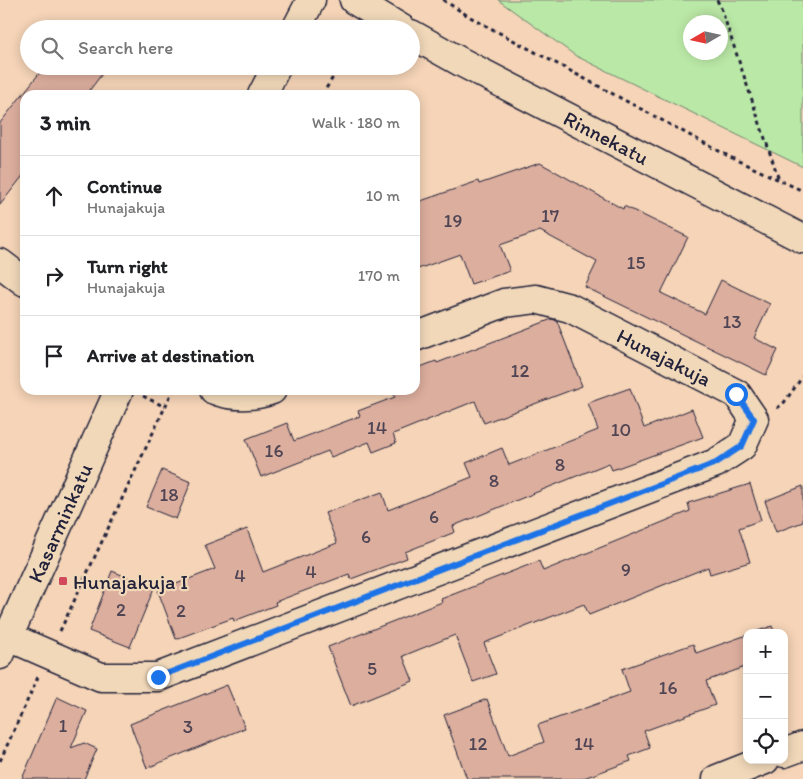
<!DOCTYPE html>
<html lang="en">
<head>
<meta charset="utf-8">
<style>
  :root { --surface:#fff; --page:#f2f2f2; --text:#202124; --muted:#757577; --line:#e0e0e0 }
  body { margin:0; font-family:Itim,sans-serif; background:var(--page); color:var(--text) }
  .controls { position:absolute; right:15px; bottom:15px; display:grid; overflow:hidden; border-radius:10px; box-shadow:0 2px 12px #0003 }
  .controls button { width:45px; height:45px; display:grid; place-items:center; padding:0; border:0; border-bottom:1px solid var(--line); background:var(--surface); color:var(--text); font:25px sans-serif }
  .compass { position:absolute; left:683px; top:15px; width:45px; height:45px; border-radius:50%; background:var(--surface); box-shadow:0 2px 12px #0003; rotate:261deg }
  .stop { position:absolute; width:15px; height:15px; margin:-11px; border:4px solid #1a73e8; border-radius:50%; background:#fff }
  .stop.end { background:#1a73e8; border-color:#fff; box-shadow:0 1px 5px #0008 }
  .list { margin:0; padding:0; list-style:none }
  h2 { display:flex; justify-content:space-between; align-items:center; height:65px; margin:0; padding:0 20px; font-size:21px }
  h2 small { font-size:16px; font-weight:400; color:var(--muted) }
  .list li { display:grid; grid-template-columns:32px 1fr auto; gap:15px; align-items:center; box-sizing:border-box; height:80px; padding:0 20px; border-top:1px solid var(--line) }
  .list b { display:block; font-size:19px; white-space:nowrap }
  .list p { margin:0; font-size:16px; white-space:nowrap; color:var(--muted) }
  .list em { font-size:16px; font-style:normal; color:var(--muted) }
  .icon { flex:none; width:28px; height:28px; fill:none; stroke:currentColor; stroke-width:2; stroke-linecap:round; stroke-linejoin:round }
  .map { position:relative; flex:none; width:803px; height:779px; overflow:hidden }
  .search { position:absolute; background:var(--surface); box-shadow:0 2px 12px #0003; left:20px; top:20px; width:400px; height:55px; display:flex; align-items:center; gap:12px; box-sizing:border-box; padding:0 18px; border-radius:28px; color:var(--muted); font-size:19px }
  .panel { position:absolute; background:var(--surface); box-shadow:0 2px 12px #0003; left:20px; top:90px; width:400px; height:305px; border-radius:15px }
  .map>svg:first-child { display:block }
  .green { fill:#bae8a6; stroke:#6e8570; fill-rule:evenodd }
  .building { fill:#dcae9e; stroke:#22223b }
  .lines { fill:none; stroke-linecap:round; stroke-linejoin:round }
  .minor-casing { stroke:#22223b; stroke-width:31 }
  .path { stroke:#22223b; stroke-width:3; stroke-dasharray:4 4; stroke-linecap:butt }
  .minor { stroke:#f1d8b9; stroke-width:28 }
  .route { stroke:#1a73e8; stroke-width:6 }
  .poi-dot { fill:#d1495b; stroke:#f1d8b9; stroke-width:2 }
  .labels { text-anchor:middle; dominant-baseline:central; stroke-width:4.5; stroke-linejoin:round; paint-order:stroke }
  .number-label { font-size:19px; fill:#504554 }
  .street-label { font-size:21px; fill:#22223b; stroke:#f1d8b9 }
  .poi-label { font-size:21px; fill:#22223b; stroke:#f1d8b9; text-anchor:start }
</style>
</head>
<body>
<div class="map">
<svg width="803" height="779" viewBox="0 0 803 779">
  <rect width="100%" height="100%" fill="#f5d4b7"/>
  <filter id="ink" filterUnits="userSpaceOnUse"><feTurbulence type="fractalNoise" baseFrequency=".02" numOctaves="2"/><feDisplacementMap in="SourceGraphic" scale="10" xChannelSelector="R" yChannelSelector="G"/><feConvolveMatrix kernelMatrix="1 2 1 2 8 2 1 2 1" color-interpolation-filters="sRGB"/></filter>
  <g filter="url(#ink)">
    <!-- green -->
    <path class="green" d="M498,0H803V167L576,56ZM690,22H720V52H690Z"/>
    <!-- building -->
    <path class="building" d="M45,66H108L86,95H25V173L0,205V123Z
      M540,163L623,209L624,206L688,237L661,293L705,314L721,280L770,304L754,338L778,350L766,375L585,287L597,262L540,231L500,245L510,271L471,284L460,254L415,270V203L478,181L479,184Z
      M552,319L557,321L582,386L484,423L475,401L393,434L396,443L373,452L369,442L331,457L328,451L261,477L246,439L287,423L294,441L360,416L358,411L395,397L392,390H415V369L436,361L437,363Z
      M630,388L644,428L692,409L703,437L612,470L609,463L453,526L455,532L405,552L407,558L351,579L349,574L275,602L276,605L234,621L233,618L176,639L158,591L215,569L205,545L247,529L263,572L337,543L325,513L382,492L388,510L472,477L466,463L502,448L509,465L598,430L588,403Z
      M162,470L191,482L176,519L146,507Z
      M750,484L761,520L739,528L750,562L710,574L708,567L589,615L584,604L484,643L496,674L473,682L455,635L403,656L413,681L351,706L328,647L442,602L441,599L539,561L543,571L690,511L688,503Z
      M803,486V522L776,532L765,501Z
      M112,571L154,588L130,647L89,631Z
      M772,626L775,633H752Z
      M747,635V673L745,667L706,681L715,705L644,731L650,748L629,756L631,761L581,779H467L444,715L487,699L508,756L544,742L538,725L630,692L622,669L693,644L696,653Z
      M227,685L245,728L147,768L130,724Z
      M57,697L87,711L71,748L84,743L97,749L84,779H22Z"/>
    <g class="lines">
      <!-- minor casing -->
      <g class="minor-casing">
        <g id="minor">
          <path d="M354,0L402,29"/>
          <path d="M296,29L311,0"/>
          <path id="s1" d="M411,34L461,62L803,239"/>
          <path d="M262,95L277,66"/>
          <path d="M0,263L25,282"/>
          <path d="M214,390C232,397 254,397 272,390"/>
          <path d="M9,637L101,677H158L716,463L742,446L754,419L737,394L570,308L536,299L504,303L415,337"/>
          <path id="s2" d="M0,655L119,390"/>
          <path d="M784,753L803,746"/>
          <path d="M717,779L765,760"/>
        </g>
      </g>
      <!-- path -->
      <path class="path" d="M443,0L470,17L732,158L803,191
        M717,0L721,8L779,180
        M322,95L340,66
        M143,396L165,407
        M777,408L783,404L803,376
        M60,631L173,390
        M0,761L38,677"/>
      <!-- minor -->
      <use href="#minor" class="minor"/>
    </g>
  </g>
  <g class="lines" filter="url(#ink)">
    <!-- route -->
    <path class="route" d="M158,677L716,463L742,446L754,419L736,394"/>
  </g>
  <!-- markers -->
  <rect class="poi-dot" x="58" y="576" width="10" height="10" rx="2.5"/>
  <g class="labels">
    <!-- number labels -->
    <g class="number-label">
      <text x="550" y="215">17</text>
      <text x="453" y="220">19</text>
      <text x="636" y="262">15</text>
      <text x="732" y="321">13</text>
      <text x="520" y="370">12</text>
      <text x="377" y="427">14</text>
      <text x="621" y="429">10</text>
      <text x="274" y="450">16</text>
      <text x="560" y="464">8</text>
      <text x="494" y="480">8</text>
      <text x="169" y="494">18</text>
      <text x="434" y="516">6</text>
      <text x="366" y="536">6</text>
      <text x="626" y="569">9</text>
      <text x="311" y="571">4</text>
      <text x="240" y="575">4</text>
      <text x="121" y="609">2</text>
      <text x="181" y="610">2</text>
      <text x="372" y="668">5</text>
      <text x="668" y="687">16</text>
      <text x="63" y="725">1</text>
      <text x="188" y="726">3</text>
      <text x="478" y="743">12</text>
      <text x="584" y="743">14</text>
    </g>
    <!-- street labels -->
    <g class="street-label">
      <text stroke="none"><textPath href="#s1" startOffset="221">Rinnekatu</textPath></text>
      <text transform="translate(664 357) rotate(27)">Hunajakuja</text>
      <text stroke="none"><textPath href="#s2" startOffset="145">Kasarminkatu</textPath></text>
    </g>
    <!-- poi labels -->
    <g class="poi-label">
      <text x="73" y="581">Hunajakuja I</text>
    </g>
  </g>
</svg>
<div class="controls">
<button>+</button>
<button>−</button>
<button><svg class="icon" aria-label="locate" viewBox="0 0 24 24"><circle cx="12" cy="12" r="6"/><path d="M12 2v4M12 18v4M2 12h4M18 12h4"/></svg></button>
</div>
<svg class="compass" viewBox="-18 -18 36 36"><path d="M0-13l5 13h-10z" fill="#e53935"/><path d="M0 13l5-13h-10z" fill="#757577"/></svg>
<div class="stop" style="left:736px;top:394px"></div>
<div class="stop end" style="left:158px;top:677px"></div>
<div class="search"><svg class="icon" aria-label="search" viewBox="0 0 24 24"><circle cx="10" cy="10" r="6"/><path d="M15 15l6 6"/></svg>Search here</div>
<section class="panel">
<h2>3 min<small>Walk · 180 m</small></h2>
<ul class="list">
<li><svg class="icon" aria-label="ahead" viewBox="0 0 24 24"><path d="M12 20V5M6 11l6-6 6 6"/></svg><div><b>Continue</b><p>Hunajakuja</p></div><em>10 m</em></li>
<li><svg class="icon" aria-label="right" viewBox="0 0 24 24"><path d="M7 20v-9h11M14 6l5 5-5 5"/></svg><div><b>Turn right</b><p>Hunajakuja</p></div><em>170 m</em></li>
<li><svg class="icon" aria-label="arrive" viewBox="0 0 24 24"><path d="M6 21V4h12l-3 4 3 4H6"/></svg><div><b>Arrive at destination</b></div></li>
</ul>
</section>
</div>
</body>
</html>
